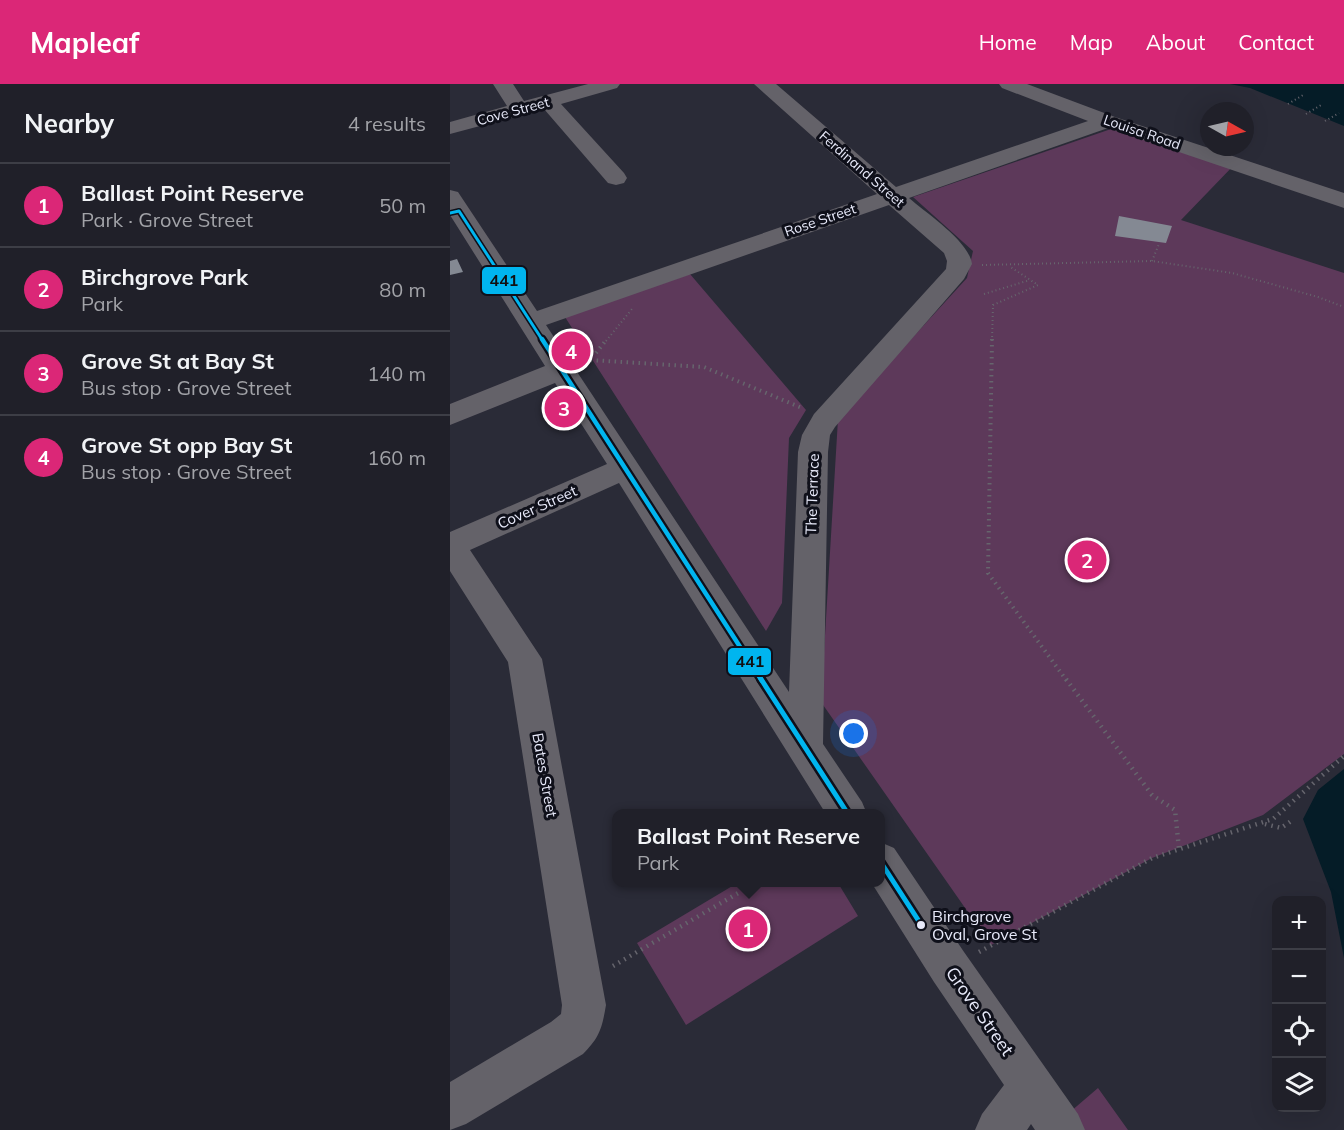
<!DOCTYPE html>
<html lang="en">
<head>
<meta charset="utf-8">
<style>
  :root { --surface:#202029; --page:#2d2d35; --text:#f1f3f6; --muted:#a2a3a8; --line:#3d3e46; --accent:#db2777 }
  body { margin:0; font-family:Mulish,sans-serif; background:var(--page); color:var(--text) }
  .controls { position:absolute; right:18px; bottom:18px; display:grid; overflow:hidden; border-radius:12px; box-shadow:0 6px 24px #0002 }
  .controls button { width:54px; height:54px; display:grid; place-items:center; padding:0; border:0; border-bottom:2px solid var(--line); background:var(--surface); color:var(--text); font:30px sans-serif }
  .compass { position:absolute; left:750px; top:18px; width:54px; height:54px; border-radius:50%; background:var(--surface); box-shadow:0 6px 24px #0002; rotate:98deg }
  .you { position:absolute; left:404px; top:650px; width:21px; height:21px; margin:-15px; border:4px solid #fff; border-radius:50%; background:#1a73e8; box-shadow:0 0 0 9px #1a73e833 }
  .badge { display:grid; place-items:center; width:39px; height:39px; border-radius:50%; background:var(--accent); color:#fff; font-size:20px; font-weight:700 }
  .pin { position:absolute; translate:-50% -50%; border:3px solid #fff; box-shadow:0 2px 6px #0006 }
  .popup { position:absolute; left:162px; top:725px; width:273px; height:78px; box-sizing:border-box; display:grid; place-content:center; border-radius:12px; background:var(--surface); filter:drop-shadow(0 2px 4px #0005); font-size:20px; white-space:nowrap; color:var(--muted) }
  .popup b { font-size:22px; color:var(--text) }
  .popup::after { content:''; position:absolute; left:50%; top:100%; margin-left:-12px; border:12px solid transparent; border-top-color:var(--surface) }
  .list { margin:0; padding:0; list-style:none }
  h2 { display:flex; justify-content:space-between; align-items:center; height:78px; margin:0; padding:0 24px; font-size:26px }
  h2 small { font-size:20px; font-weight:400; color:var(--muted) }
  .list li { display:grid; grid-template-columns:39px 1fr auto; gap:18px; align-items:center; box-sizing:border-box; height:84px; padding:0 24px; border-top:2px solid var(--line) }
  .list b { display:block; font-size:22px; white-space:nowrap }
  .list p { margin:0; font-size:20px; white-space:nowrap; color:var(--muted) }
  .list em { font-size:20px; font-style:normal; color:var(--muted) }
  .icon { flex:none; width:33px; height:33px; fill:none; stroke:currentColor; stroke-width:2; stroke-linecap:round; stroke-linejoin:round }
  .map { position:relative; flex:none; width:894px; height:1046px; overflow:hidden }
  header { display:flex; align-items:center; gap:36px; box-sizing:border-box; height:84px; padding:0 30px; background:var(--accent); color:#fff }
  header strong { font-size:28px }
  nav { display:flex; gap:33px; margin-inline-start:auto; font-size:21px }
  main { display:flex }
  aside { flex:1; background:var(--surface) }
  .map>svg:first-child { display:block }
  .green { fill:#5d395a }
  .water { fill:#051c27 }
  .building { fill:#848993 }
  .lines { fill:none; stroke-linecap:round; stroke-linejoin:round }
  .path-far2 { stroke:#66656d; stroke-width:2; stroke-dasharray:1 3; stroke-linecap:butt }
  .path-far1 { stroke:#66656d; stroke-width:4; stroke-dasharray:1.5 4.5; stroke-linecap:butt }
  .path { stroke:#66656d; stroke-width:4.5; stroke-dasharray:1.5 5; stroke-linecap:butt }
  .minor { fill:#646269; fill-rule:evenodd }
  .bus-1-far2-casing { stroke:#0f101a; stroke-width:6 }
  .bus-1-far1-casing { stroke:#0f101a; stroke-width:9 }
  .bus-1-casing { stroke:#0f101a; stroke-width:10 }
  .bus-1-far2 { stroke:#00b5ef; stroke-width:3 }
  .bus-1-far1 { stroke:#00b5ef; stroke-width:4.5 }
  .bus-1 { stroke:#00b5ef; stroke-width:5 }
  .bus-dot { fill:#e8eafa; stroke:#0f101a; stroke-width:2 }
  .labels { text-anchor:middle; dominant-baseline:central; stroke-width:6; stroke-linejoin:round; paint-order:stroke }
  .far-street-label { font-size:14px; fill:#e8eafa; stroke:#0f101a }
  .street-label { font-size:15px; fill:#e8eafa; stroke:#0f101a }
  .near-bus-label { font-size:16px; fill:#e8eafa; stroke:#0f101a; text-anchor:start }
  .near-street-label { font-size:18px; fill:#e8eafa; stroke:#0f101a }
  .line-badge { stroke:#0f101a; stroke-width:2 }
  .pale-badge-label { font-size:16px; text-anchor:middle; font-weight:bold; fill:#111 }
</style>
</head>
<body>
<header>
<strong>Mapleaf</strong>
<nav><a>Home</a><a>Map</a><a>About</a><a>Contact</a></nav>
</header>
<main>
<aside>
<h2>Nearby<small>4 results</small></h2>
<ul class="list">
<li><span class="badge">1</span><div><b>Ballast Point Reserve</b><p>Park · Grove Street</p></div><em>50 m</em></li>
<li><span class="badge">2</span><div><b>Birchgrove Park</b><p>Park</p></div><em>80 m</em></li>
<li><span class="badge">3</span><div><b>Grove St at Bay St</b><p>Bus stop · Grove Street</p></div><em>140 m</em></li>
<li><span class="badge">4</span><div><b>Grove St opp Bay St</b><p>Bus stop · Grove Street</p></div><em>160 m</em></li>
</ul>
</aside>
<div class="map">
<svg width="894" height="1046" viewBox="0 0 894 1046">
  <rect width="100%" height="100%" fill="#2a2b37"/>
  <!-- green -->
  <path class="green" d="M661,45L785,80L731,136L894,189V670L813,731L702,774L541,861L371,618L388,335L517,194L523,167L463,113Z
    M240,190L356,326L339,354L332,519L316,547L115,233Z
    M289,798L388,799L408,832L236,941L187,859Z
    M648,1004L678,1046H599Z"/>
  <!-- water -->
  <path class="water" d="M780,0H894V42L800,4Z
    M894,685V874L881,808L853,735L868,706Z"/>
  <!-- building -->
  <path class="building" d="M669,132L722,142L716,159L665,152Z
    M7,175L13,188L0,191V177Z"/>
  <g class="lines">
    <!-- path-far2 -->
    <path class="path-far2" d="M838,20L853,11
      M856,30L871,21
      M875,37L889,29
      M702,177L709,160
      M532,181L702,177L782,189L868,213L894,223
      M534,210L580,196
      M156,257L182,225
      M542,257L543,221L588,201L559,182"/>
    <!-- path-far1 -->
    <path class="path-far1" d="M542,255L538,489L617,597
      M130,268L146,270
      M146,269L157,255
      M135,278L140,276L254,283L352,324"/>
    <!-- path -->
    <path class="path" d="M616,595L702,711L725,726L729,765
      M815,740L831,744L844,735
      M529,868L702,774L823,735L894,672
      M163,882L307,798"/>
    <!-- minor -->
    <path class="minor" d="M43,0H63L74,17L138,0H170L167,4L111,20L174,89L177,94L174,99L166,101L158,99L94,25L0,50V38L57,22Z
      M304,0H326L446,103L638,37L552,4L549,0H577L665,33L894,109V124L658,44L459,114C476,129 519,157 522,180L514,195L385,343L380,351L378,368L373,660L412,718L417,730H376L169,399L20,466L92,575L156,921C152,944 150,953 133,970L16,1040L0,1046V998L101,938L111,930L112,921L58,578L0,487V448L157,380L105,299L0,341V320L95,282L0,131V106L8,108L87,227L427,110ZM439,121L494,169L497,177L496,185L364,330L352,351L348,368L339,608L96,241Z
      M430,758L444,764L514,868L628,1030L635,1046H585L581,1040L577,1046H525L532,1030L554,1001L484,898L421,798H430Z"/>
    <!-- bus-1-far2 casing -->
    <g class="bus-1-far2-casing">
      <path id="bus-1-far2" d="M0,129L9,127L93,257"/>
    </g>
    <!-- bus-1-far1 casing -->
    <g class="bus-1-far1-casing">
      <path id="bus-1-far1" d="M92,255L312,597"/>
    </g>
    <!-- bus-1 casing -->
    <g class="bus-1-casing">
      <path id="bus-1" d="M311,595L398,730
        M430,777L472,842"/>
    </g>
    <!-- bus-1-far2 -->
    <use href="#bus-1-far2" class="bus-1-far2"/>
    <!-- bus-1-far1 -->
    <use href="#bus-1-far1" class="bus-1-far1"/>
    <!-- bus-1 -->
    <use href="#bus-1" class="bus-1"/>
  </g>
  <!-- markers -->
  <circle class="bus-dot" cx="471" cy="841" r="5"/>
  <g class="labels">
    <!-- far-street labels -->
    <g class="far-street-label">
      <text transform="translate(63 27) rotate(-15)">Cove Street</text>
      <text transform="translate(692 48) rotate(19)">Louisa Road</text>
      <text transform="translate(412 85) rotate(41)">Ferdinand Street</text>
      <text transform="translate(370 136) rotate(-19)">Rose Street</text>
    </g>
    <!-- street labels -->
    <g class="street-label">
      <text transform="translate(362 410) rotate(-88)">The Terrace</text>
      <text transform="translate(87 423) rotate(-24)">Cover Street</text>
      <text transform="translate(95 691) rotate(80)">Bates Street</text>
    </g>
    <!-- near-bus labels -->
    <g class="near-bus-label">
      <text x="482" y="832">Birchgrove<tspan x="482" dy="18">Oval, Grove St</tspan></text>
    </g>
    <!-- near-street labels -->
    <g class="near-street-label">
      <text transform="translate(530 927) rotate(55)">Grove Street</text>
    </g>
  </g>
  <g class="line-badge">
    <rect x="31" y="182" width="46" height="29" rx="6" fill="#00b5ef"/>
    <rect x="277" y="563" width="45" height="29" rx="6" fill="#00b5ef"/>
  </g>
  <g class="pale-badge-label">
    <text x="54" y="202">441</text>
    <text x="300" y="583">441</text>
  </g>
</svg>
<div class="controls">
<button>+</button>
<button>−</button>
<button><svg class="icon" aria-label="locate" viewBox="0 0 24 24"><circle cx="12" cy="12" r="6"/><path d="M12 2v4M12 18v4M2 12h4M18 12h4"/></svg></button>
<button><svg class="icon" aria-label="layers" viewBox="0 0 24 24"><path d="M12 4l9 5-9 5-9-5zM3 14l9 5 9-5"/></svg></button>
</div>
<svg class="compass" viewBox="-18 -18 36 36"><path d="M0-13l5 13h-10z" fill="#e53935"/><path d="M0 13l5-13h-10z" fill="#a2a3a8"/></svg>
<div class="you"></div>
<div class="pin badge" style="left:298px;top:845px">1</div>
<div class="popup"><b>Ballast Point Reserve</b>Park</div>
<div class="pin badge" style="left:637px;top:476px">2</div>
<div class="pin badge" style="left:114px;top:324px">3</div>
<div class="pin badge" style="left:121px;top:267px">4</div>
</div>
</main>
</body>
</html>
